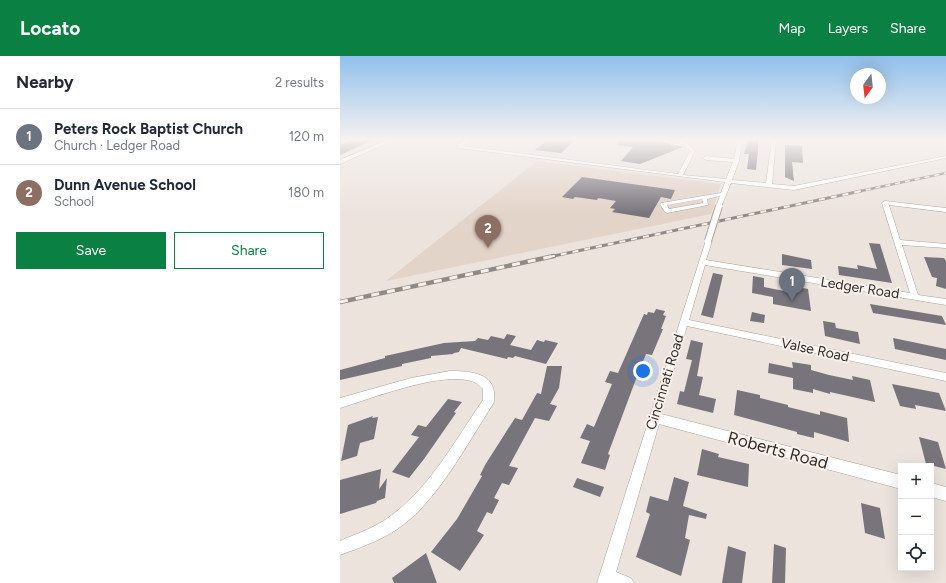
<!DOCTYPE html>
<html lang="en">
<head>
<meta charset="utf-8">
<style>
  :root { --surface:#fff; --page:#f2f2f3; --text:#1f2937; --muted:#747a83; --line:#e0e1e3; --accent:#0b8043 }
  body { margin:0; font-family:Figtree,sans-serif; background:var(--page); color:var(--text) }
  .controls { position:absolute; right:12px; bottom:12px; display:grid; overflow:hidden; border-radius:0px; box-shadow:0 4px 16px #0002 }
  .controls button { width:36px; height:36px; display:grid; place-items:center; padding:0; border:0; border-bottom:1px solid var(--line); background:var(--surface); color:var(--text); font:20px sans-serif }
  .compass { position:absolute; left:510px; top:12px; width:36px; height:36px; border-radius:50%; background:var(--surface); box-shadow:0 4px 16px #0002; rotate:195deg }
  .you { position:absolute; left:303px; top:315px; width:14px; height:14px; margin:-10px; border:3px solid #fff; border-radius:50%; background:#1a73e8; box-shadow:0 0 0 6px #1a73e833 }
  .badge { display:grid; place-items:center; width:26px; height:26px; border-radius:50%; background:var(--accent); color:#fff; font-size:13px; font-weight:700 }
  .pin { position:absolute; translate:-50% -33px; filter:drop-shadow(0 1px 2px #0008) }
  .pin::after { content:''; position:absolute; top:21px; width:14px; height:12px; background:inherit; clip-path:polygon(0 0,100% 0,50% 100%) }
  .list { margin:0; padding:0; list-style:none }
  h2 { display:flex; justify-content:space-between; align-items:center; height:52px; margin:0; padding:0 16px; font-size:17px }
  h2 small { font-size:13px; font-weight:400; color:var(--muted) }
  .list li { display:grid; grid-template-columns:26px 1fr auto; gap:12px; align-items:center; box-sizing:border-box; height:56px; padding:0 16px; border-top:1px solid var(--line) }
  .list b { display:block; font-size:15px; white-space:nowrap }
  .list p { margin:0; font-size:13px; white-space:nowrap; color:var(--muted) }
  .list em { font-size:13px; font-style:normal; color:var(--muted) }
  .actions { display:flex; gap:8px; padding:12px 16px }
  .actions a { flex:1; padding:9px 0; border:1px solid var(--accent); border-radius:0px; text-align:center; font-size:14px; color:var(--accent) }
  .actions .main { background:var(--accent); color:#fff }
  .icon { flex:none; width:22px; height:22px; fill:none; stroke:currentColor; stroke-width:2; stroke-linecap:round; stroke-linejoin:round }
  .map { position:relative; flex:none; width:606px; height:527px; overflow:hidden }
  header { display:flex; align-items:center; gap:24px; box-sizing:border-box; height:56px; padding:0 20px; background:var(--accent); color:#fff }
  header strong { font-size:19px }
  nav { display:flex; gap:22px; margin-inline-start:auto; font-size:14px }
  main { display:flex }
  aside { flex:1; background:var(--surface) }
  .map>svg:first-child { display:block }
  .built { fill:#e3d4c9 }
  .building { fill:#78747c }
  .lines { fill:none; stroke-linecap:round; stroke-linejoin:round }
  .minor-casing { stroke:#aaa29c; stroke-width:1 }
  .minor { fill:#fff; fill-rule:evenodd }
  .rail-far2-casing { stroke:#908a86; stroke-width:2.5 }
  .rail-far1-casing { stroke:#908a86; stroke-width:3 }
  .rail-casing { stroke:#908a86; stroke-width:4.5 }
  .rail-far2 { stroke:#f9f0ea; stroke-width:1.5; stroke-dasharray:5; stroke-linecap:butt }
  .rail-far1 { stroke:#f9f0ea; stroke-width:2; stroke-dasharray:6; stroke-linecap:butt }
  .rail { stroke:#f9f0ea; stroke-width:3; stroke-dasharray:8; stroke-linecap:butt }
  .minor-bridge-casing { stroke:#aaa29c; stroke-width:8; stroke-linecap:butt }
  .minor-bridge { stroke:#fff; stroke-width:6 }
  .labels { text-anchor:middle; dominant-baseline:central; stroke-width:4; stroke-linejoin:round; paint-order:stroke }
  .street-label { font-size:14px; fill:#322f2d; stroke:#f9f0ea }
  .near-street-label { font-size:17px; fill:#322f2d; stroke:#f9f0ea }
</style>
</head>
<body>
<header>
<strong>Locato</strong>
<nav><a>Map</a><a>Layers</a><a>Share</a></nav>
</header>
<main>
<aside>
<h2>Nearby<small>2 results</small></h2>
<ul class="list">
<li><span class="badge" style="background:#6b7280">1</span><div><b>Peters Rock Baptist Church</b><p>Church · Ledger Road</p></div><em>120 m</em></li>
<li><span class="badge" style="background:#8d6e63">2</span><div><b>Dunn Avenue School</b><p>School</p></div><em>180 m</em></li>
</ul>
<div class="actions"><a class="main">Save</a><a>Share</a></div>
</aside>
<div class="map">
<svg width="606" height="527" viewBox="0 0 606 527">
  <rect width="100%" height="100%" fill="#ece3dd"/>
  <!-- built -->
  <path class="built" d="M197,105L381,128L371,158L46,225Z"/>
  <!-- building -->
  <path class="building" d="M12,84H33L0,99V89Z
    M205,84H235L221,97L195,94L204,87Z
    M277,84H312L343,91L300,108L281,105L293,91L277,89Z
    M408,84H419L416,114L407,113L409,98H404Z
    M445,89L462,90L463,107L452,106L454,125L445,121Z
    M242,121L335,134L331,143L321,141L309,162L272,156L275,153L270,152L276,145L258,142L257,144L235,141L233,143L222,141Z
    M529,187L540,188L552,227L499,219L498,210L518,213L517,209L537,213Z
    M442,198L471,204L472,213L442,209Z
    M584,201L604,202L606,205V233L596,230L597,222L592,221Z
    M373,217L383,219L373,262L361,259Z
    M413,220L424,222V231L444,235V233L457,235V231L468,233L471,255L433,248V241L412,237Z
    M530,248L602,260L606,269L533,257Z
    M316,253L325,255L323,259L326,260L321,273H323L312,299L306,298L299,315L268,398L270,399L265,414L241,407L250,385L240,382L247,368L254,371L272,328L265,326L270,315L278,317L304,258L307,259L308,256L314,257Z
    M412,256L425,259L424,267L410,265Z
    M483,265L495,267L496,272L518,276L520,288L485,280Z
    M167,278L176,280L170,289L191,294L197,284L204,286L205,284L218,287L206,308L175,300L173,302L168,301L167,303L121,292L119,296L114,297L113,298L91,300V302L62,308V310L0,324V314L45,302V300L104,287L135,285L138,282L148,284L151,280L164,283Z
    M553,282L606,293V304L555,293Z
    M351,284L363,287L357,320L363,321L359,339L376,343L373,357L337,348L340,335L344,336L352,304L346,303Z
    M452,306L471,309V314L489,319L513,324L512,320L530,324L535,346L490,336V338L473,333V337L453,333V322L428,317L429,307L453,312Z
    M207,310H222L219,332L210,348L217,350L209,365L195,362L169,410L178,412L169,429L162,427L154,442L159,444L152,458L147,456L137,475L144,479L120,515L91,496L117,463L142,420L140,419L145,409L175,362L182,364L197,337L201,338Z
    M552,328L599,337L606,355L575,349L576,353L560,350Z
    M397,334L420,339V342L448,349V351L480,359V355L507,362L509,386L474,376V382L457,378V376L394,359Z
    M108,343L122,346L114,356L116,357L84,403L69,422L52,416L79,381L71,379L78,369L86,371Z
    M33,360L32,362L38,361L34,383L20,387L17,400L1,405L8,369Z
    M579,381L598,386L606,413L586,408Z
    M362,393L379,398L378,401L409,408L408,431L357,419Z
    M41,413L39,433L47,422L45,442L37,445L36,447L0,458V424Z
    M334,421L349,426L343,450L367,458L366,463L349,459L345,482L350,484L341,520L296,501L310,458L306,456L310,440L328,445Z
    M237,422L264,431L260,441L233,431Z
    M521,447L540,452L545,483L525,477Z
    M434,488L446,492L445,527H432Z
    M388,490L406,496L402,527H382Z
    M86,497L97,527H54L52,522Z"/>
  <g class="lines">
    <!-- minor casing -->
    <g class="minor-casing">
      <path id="minor" d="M47,84H54L0,108V104Z
        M124,84H130L123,90L338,118L350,95L345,90L332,84C342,84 349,87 355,95L343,119L386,123L393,106L366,104L363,102L366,100L394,103L398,84H402L399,105L392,124L426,127L432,84H436L432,128L454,130L606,100V102L454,134L391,127L381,151L376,150L380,140L367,143L368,149L327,157L325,156L320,148L321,147L381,137L385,126L119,92L118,89ZM362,143L363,147L329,153L327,149Z
        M545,145L606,152V156L549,149L560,184L606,188V192L562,189L578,239L606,243V249L365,209L349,264L606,317V325L347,270L321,358L561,419V433L319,368L276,516L291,522L294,527H257L366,184L368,183L372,185L366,204L570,237L542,147Z
        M110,315C126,315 152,316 154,336C154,341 155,344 153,348C127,388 96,448 56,474C39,485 19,492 0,499V485C18,477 37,471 52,459C91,430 116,383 143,344V333C138,328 134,325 127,324C94,318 33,342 0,352V342L71,322Z
        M591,427L606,431V445L591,441Z"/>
    </g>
    <!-- minor -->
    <use href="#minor" class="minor"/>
    <!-- rail-far2 casing -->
    <g class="rail-far2-casing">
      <path id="rail-far2" d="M516,136L606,117"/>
    </g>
    <!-- rail-far1 casing -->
    <g class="rail-far1-casing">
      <path id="rail-far1" d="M209,201L521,135"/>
    </g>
    <!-- rail casing -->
    <g class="rail-casing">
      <path id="rail" d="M0,246L214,200"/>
    </g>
    <!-- rail-far2 -->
    <use href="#rail-far2" class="rail-far2"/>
    <!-- rail-far1 -->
    <use href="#rail-far1" class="rail-far1"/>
    <!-- rail -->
    <use href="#rail" class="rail"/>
    <!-- minor-bridge casing -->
    <g class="minor-bridge-casing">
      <path id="minor-bridge" d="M368,185L379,150"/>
    </g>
    <!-- minor-bridge -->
    <use href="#minor-bridge" class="minor-bridge"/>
  </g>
  <!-- sky -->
  <linearGradient id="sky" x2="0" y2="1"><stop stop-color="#91c0ed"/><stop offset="0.53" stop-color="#f6f2f0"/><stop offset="1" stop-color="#f6f2f0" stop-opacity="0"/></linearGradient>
  <rect width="606" height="158" fill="url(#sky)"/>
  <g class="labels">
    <!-- street labels -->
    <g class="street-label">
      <text transform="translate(520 232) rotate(9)">Ledger Road</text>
      <text transform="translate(475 294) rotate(12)">Valse Road</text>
      <text transform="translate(325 326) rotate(-73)">Cincinnati Road</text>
    </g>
    <!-- near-street labels -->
    <g class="near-street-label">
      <text transform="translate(438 394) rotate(15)">Roberts Road</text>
    </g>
  </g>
</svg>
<div class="controls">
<button>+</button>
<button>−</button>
<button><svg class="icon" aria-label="locate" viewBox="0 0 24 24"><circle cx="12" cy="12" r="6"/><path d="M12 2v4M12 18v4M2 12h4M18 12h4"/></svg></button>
</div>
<svg class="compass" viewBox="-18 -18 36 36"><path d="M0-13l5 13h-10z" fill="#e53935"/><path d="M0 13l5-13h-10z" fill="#747a83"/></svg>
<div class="you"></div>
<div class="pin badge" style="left:452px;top:245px;background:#6b7280">1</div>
<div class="pin badge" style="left:148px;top:192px;background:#8d6e63">2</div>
</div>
</main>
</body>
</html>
